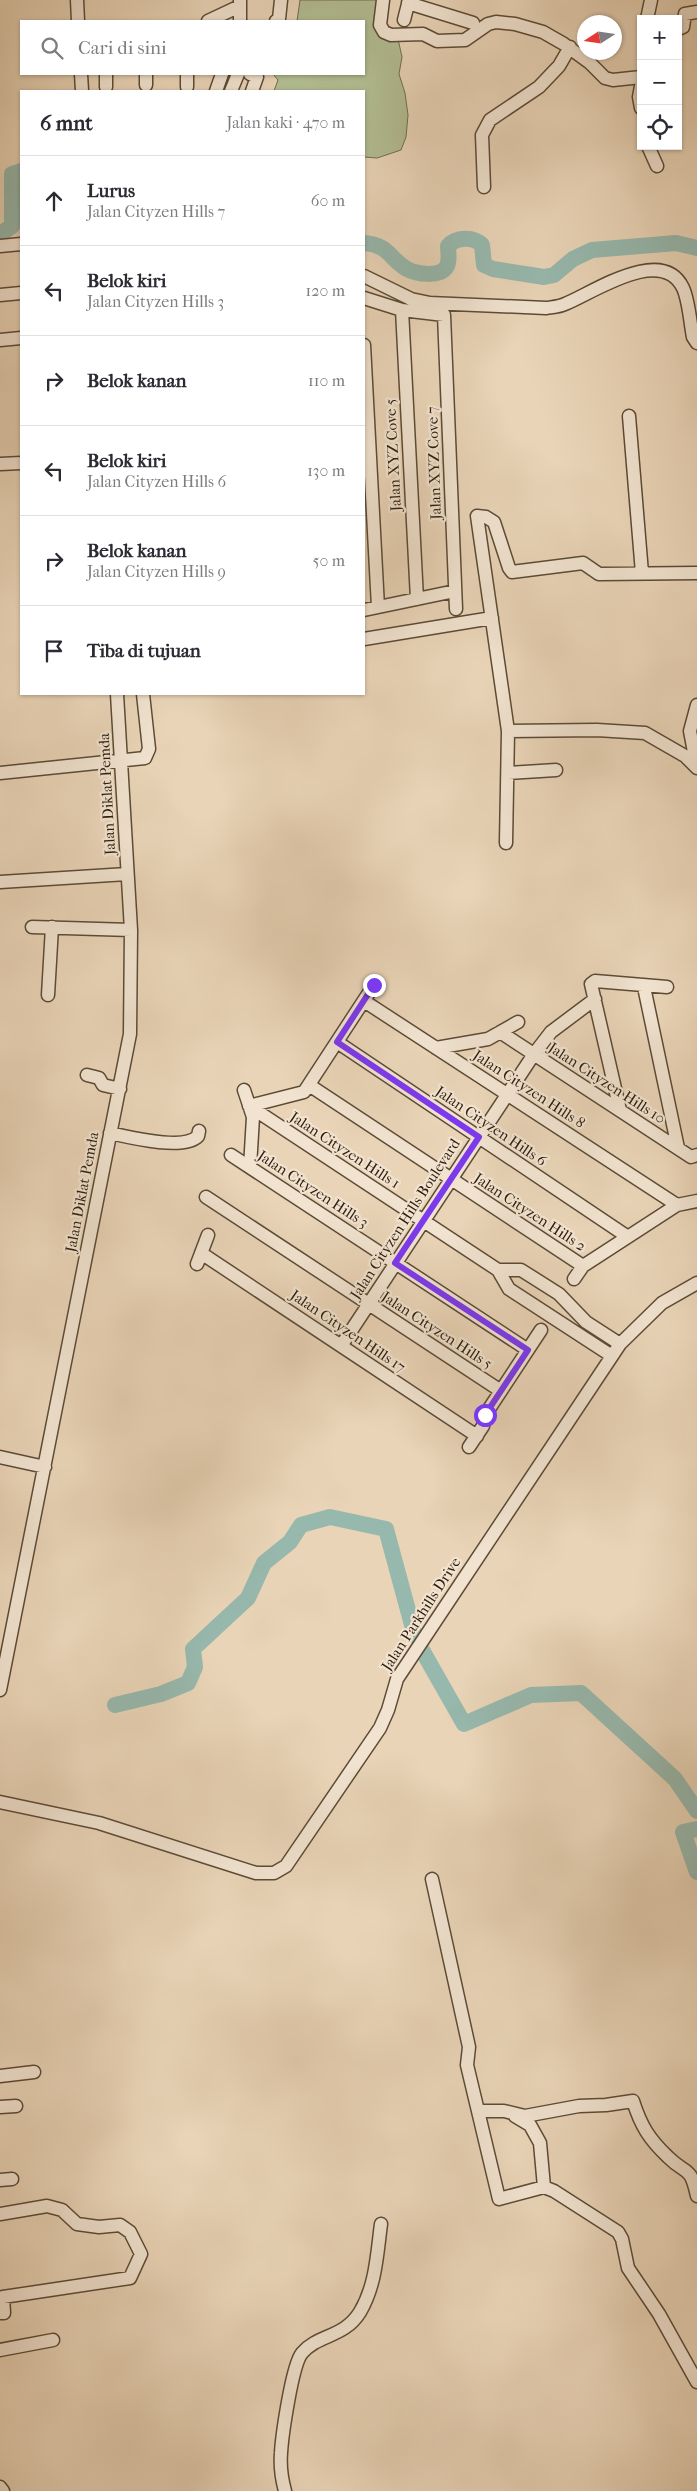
<!DOCTYPE html>
<html lang="id">
<head>
<meta charset="utf-8">
<style>
  :root { --surface:#fff; --page:#f7f7f7; --text:#2b2b33; --muted:#7c7c81; --line:#e1e1e2 }
  body { margin:0; font-family:"IM FELL French Canon",serif; background:var(--page); color:var(--text) }
  .controls { position:absolute; right:15px; top:15px; display:grid; overflow:hidden; border-radius:0px; box-shadow:0 1px 4px #0004 }
  .controls button { width:45px; height:45px; display:grid; place-items:center; padding:0; border:0; border-bottom:1px solid var(--line); background:var(--surface); color:var(--text); font:25px sans-serif }
  .compass { position:absolute; left:577px; top:15px; width:45px; height:45px; border-radius:50%; background:var(--surface); box-shadow:0 1px 4px #0004; rotate:258deg }
  .stop { position:absolute; width:15px; height:15px; margin:-11px; border:4px solid #7c3aed; border-radius:50%; background:#fff }
  .stop.end { background:#7c3aed; border-color:#fff; box-shadow:0 1px 5px #0008 }
  .list { margin:0; padding:0; list-style:none }
  h2 { display:flex; justify-content:space-between; align-items:center; height:65px; margin:0; padding:0 20px; font-size:21px }
  h2 small { font-size:16px; font-weight:400; color:var(--muted) }
  .list li { display:grid; grid-template-columns:32px 1fr auto; gap:15px; align-items:center; box-sizing:border-box; height:90px; padding:0 20px; border-top:1px solid var(--line) }
  .list b { display:block; font-size:19px; white-space:nowrap }
  .list p { margin:0; font-size:16px; white-space:nowrap; color:var(--muted) }
  .list em { font-size:16px; font-style:normal; color:var(--muted) }
  .icon { flex:none; width:28px; height:28px; fill:none; stroke:currentColor; stroke-width:2; stroke-linecap:round; stroke-linejoin:round }
  .map { position:relative; flex:none; width:697px; height:2491px; overflow:hidden }
  .search { position:absolute; background:var(--surface); box-shadow:0 1px 4px #0004; left:20px; top:20px; width:345px; height:55px; display:flex; align-items:center; gap:12px; box-sizing:border-box; padding:0 18px; border-radius:0px; color:var(--muted); font-size:19px }
  .panel { position:absolute; background:var(--surface); box-shadow:0 1px 4px #0004; left:20px; top:90px; width:345px; height:605px; border-radius:0px }
  .map>svg:first-child { display:block }
  .green { fill:#b2bd92; stroke:#706d4f }
  .lines { fill:none; stroke-linecap:round; stroke-linejoin:round }
  .river { stroke:#97b8ad; stroke-width:16 }
  .minor-casing { stroke:#5c4b37; stroke-width:15 }
  .minor { stroke:#f1e3d0; stroke-width:12 }
  .route { stroke:#7c3aed; stroke-width:6 }
  .labels { text-anchor:middle; dominant-baseline:central; stroke-width:4.5; stroke-linejoin:round; paint-order:stroke }
  .street-label { font-size:15px; fill:#2d1d0c; stroke:#f1e3d0 }
</style>
</head>
<body>
<div class="map">
<svg width="697" height="2491" viewBox="0 0 697 2491">
  <rect width="100%" height="100%" fill="#e9d4b7"/>
  <filter id="stains"><feTurbulence type="fractalNoise" baseFrequency=".004" numOctaves="4"/><feColorMatrix values="0 0 0 0 .2 0 0 0 0 .09 0 0 0 0 .02 0 0 0 .5 -.17"/></filter>
  <radialGradient id="worn" r=".72"><stop offset=".6" stop-color="#630" stop-opacity="0"/><stop offset="1" stop-color="#630" stop-opacity=".3"/></radialGradient>
  <!-- green -->
  <path class="green" d="M300,0H379L376,28L398,39L402,57L399,74L405,93L408,115L406,137L401,150L377,158L364,157V91H274L278,80L273,74H364V21H297Z"/>
  <g class="lines">
    <!-- river -->
    <path class="river" d="M0,234L12,226V174L21,171
      M364,243C390,245 389,259 407,269C416,274 441,278 447,266C450,260 448,252 448,246C456,237 473,236 482,245L484,265L493,269L544,277L554,275L573,259L592,250L676,243L697,248
      M422,1650L464,1724L531,1695L581,1693L675,1779L697,1811
      M115,1705L161,1694L188,1683L195,1667L193,1649L248,1598L264,1563L290,1542L301,1525L330,1517L386,1529L415,1636
      M697,1829L683,1832L697,1872"/>
    <!-- minor casing -->
    <g class="minor-casing">
      <path id="minor" d="M77,0L78,21
        M383,0L380,25L384,32L391,35L423,34L437,41L465,40L488,24L496,22L515,24L543,32L564,44L590,63L605,78L613,80L641,77
        M408,3L473,23
        M647,19L651,0
        M404,20L409,0
        M208,21L240,6
        M240,21V0
        M276,21L279,19L281,0
        M678,29L683,27L685,14L697,12
        M81,74L82,91
        M146,74V85
        M250,74L257,77L252,91
        M641,86L639,97L641,108
        M106,87V74
        M187,87V74
        M216,91L222,74
        M231,91L238,74
        M648,146L657,166
        M484,187L482,135L490,120L539,87L559,66L570,47
        M0,246L21,244
        M364,276L411,299L430,303L546,308C552,307 559,307 565,304C591,294 662,244 683,288C689,301 690,322 693,337L697,343
        M0,295L21,293
        M364,298L402,310L444,315L456,609
        M402,310L417,599
        M0,340L21,338
        M364,345L378,607
        M629,416L642,573
        M0,464L21,463
        M364,610L455,591
        M364,639L492,618
        M508,731L597,730L645,733L685,756L697,768
        M697,768L690,731L697,705
        M0,773L145,758L149,749L143,694
        M508,773L556,770
        M506,843L508,731L477,516L486,517L494,522L509,568L512,572L583,563L599,574L697,573
        M0,882L127,874
        M32,927L131,930
        M644,987L678,1148
        M48,995L52,927
        M364,1001L677,1205
        M500,1032L691,1157L697,1155
        M337,1042L628,1237
        M436,1048L488,1039L518,1022
        M87,1075L99,1078L103,1085L120,1089
        M309,1085L583,1266
        M244,1090L253,1117L250,1167
        M249,1106L498,1270L509,1289L612,1356
        M249,1106L304,1092L374,985
        M620,1110L591,984L595,981L667,987
        M110,1133C128,1137 185,1151 198,1136L199,1131
        M231,1155L528,1350
        M206,1197L501,1391
        M201,1253L477,1436
        M197,1264L208,1235
        M498,1270H521L559,1294L586,1322L620,1344
        M574,1279L583,1266L677,1205L697,1201
        M341,1346L534,1054L551,1032L595,999
        M469,1447L483,1426L485,1415L541,1330
        M0,1457L45,1467
        M0,1690L130,1034L131,930L117,694
        M0,1802L99,1823L256,1873H274L286,1866L380,1728L388,1710L397,1679L620,1344L662,1303L697,1283
        M432,1879L469,2047L467,2065L499,2199L544,2187L554,2191L618,2232L622,2239L628,2268L659,2314L697,2382
        M0,2076L34,2072
        M0,2107L16,2106
        M478,2111H504L525,2116L579,2106L606,2105L633,2101C641,2126 649,2139 668,2157C687,2176 690,2164 697,2196
        M515,2116L530,2125L540,2143L544,2187
        M0,2180L12,2179
        M0,2214L47,2206L62,2210L77,2224L99,2227L120,2225L130,2232L141,2254L130,2278L3,2297L4,2313H0
        M0,2350L53,2340
        M0,2487L3,2491
        M285,2491C282,2480 280,2465 281,2453C282,2436 292,2365 302,2353C318,2334 344,2338 360,2312C376,2285 377,2254 381,2224"/>
    </g>
    <!-- minor -->
    <use href="#minor" class="minor"/>
  </g>
  <g class="lines">
    <!-- route -->
    <path class="route" d="M374,985L337,1042L479,1137L395,1263L528,1350L485,1415"/>
  </g>
  <g class="labels">
    <!-- street labels -->
    <g class="street-label">
      <text transform="translate(393 455) rotate(-93)">Jalan XYZ Cove 5</text>
      <text transform="translate(434 463) rotate(-92)">Jalan XYZ Cove 7</text>
      <text transform="translate(107 794) rotate(-93)">Jalan Diklat Pemda</text>
      <text transform="translate(607 1083) rotate(33)">Jalan Cityzen Hills 10</text>
      <text transform="translate(529 1089) rotate(33)">Jalan Cityzen Hills 8</text>
      <text transform="translate(491 1126) rotate(34)">Jalan Cityzen Hills 6</text>
      <text transform="translate(345 1150) rotate(33)">Jalan Cityzen Hills 1</text>
      <text transform="translate(313 1189) rotate(33)">Jalan Cityzen Hills 3</text>
      <text transform="translate(82 1192) rotate(-79)">Jalan Diklat Pemda</text>
      <text transform="translate(530 1212) rotate(33)">Jalan Cityzen Hills 2</text>
      <text transform="translate(405 1219) rotate(-57)">Jalan Cityzen Hills Boulevard</text>
      <text transform="translate(437 1330) rotate(33)">Jalan Cityzen Hills 5</text>
      <text transform="translate(348 1331) rotate(34)">Jalan Cityzen Hills 17</text>
      <text transform="translate(421 1614) rotate(-57)">Jalan Parkhills Drive</text>
    </g>
  </g>
  <rect width="100%" height="100%" filter="url(#stains)"/>
  <rect width="100%" height="100%" fill="url(#worn)"/>
</svg>
<div class="controls">
<button>+</button>
<button>−</button>
<button><svg class="icon" aria-label="locate" viewBox="0 0 24 24"><circle cx="12" cy="12" r="6"/><path d="M12 2v4M12 18v4M2 12h4M18 12h4"/></svg></button>
</div>
<svg class="compass" viewBox="-18 -18 36 36"><path d="M0-13l5 13h-10z" fill="#e53935"/><path d="M0 13l5-13h-10z" fill="#7c7c81"/></svg>
<div class="stop" style="left:485px;top:1415px"></div>
<div class="stop end" style="left:374px;top:985px"></div>
<div class="search"><svg class="icon" aria-label="search" viewBox="0 0 24 24"><circle cx="10" cy="10" r="6"/><path d="M15 15l6 6"/></svg>Cari di sini</div>
<section class="panel">
<h2>6 mnt<small>Jalan kaki · 470 m</small></h2>
<ul class="list">
<li><svg class="icon" aria-label="ahead" viewBox="0 0 24 24"><path d="M12 20V5M6 11l6-6 6 6"/></svg><div><b>Lurus</b><p>Jalan Cityzen Hills 7</p></div><em>60 m</em></li>
<li><svg class="icon" aria-label="left" viewBox="0 0 24 24"><path d="M17 20v-9H6M10 6l-5 5 5 5"/></svg><div><b>Belok kiri</b><p>Jalan Cityzen Hills 3</p></div><em>120 m</em></li>
<li><svg class="icon" aria-label="right" viewBox="0 0 24 24"><path d="M7 20v-9h11M14 6l5 5-5 5"/></svg><div><b>Belok kanan</b></div><em>110 m</em></li>
<li><svg class="icon" aria-label="left" viewBox="0 0 24 24"><path d="M17 20v-9H6M10 6l-5 5 5 5"/></svg><div><b>Belok kiri</b><p>Jalan Cityzen Hills 6</p></div><em>130 m</em></li>
<li><svg class="icon" aria-label="right" viewBox="0 0 24 24"><path d="M7 20v-9h11M14 6l5 5-5 5"/></svg><div><b>Belok kanan</b><p>Jalan Cityzen Hills 9</p></div><em>50 m</em></li>
<li><svg class="icon" aria-label="arrive" viewBox="0 0 24 24"><path d="M6 21V4h12l-3 4 3 4H6"/></svg><div><b>Tiba di tujuan</b></div></li>
</ul>
</section>
</div>
</body>
</html>
